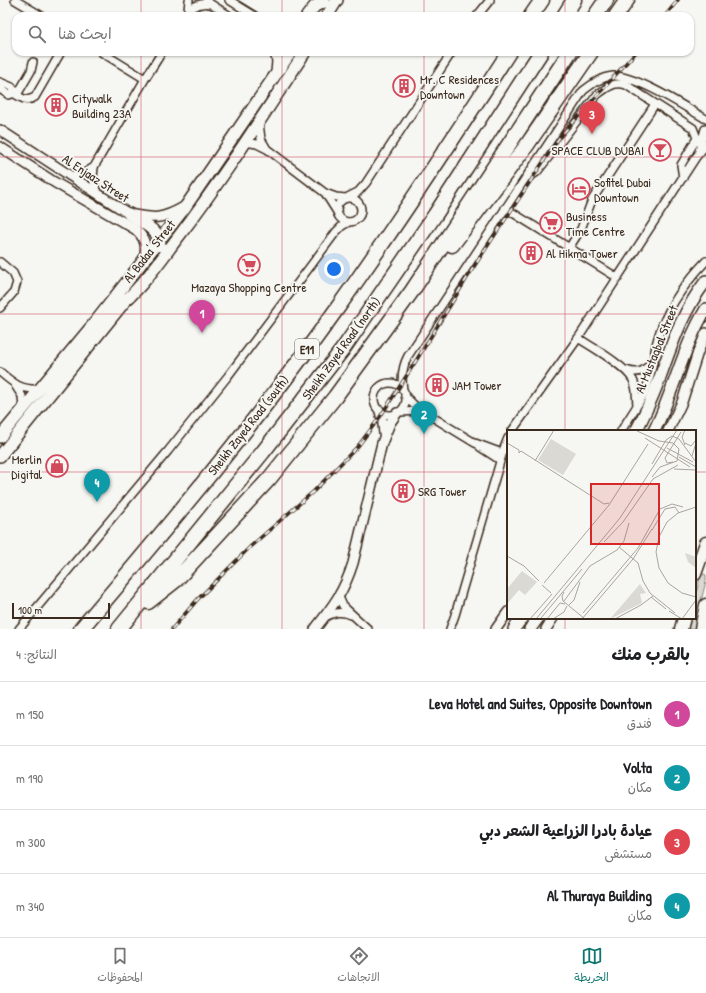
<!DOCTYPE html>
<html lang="ar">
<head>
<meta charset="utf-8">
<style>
  :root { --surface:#fff; --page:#f2f2f2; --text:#202124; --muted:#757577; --line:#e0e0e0; --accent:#0f766e }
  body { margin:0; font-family:"Patrick Hand","Playpen Sans Arabic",sans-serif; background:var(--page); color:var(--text); direction:rtl }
  .scale { position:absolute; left:12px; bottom:10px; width:98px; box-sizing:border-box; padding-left:4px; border:2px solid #3b2a1e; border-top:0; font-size:11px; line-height:14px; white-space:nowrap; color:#3b2a1e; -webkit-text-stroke:3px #f6f6f2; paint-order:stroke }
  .you { position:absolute; left:334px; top:269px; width:14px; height:14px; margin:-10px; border:3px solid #fff; border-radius:50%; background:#1a73e8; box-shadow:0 0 0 6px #1a73e833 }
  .badge { display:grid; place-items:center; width:26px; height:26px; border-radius:50%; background:var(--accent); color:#fff; font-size:13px; font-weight:700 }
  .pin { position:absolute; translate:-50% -33px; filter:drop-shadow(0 1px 2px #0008) }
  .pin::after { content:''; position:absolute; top:21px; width:14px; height:12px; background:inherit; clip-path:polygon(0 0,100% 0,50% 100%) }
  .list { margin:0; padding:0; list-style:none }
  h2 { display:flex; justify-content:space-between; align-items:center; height:52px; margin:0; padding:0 16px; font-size:17px }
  h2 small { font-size:13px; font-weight:400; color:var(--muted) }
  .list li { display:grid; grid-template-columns:26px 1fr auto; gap:12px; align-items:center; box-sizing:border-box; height:64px; padding:0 16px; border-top:1px solid var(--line) }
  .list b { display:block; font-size:15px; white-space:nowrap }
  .list p { margin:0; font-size:13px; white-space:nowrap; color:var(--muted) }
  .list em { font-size:13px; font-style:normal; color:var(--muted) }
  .icon { flex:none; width:22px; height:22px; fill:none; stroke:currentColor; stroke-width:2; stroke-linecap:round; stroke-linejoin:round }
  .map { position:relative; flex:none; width:706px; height:629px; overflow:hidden; direction:ltr }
  .search { position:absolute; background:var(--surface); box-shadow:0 1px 3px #0004; left:12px; right:12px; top:12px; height:44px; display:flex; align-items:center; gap:10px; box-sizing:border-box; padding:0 14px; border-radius:12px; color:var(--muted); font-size:15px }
  .sheet { height:308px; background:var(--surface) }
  nav { display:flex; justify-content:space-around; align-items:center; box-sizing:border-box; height:56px; border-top:1px solid var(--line); background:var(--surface); font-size:11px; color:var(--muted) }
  nav a { display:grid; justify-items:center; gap:2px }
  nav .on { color:var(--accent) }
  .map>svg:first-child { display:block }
  .green { fill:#dad9d3; stroke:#8a8278 }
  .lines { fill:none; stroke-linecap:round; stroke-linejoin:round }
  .minor-casing { stroke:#3b2a1e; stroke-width:10 }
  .tertiary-casing { stroke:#3b2a1e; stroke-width:12 }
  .secondary-casing { stroke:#3b2a1e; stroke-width:14 }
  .primary-casing { stroke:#3b2a1e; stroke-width:15 }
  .motorway-casing { stroke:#3b2a1e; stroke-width:17 }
  .minor { stroke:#f6f6f2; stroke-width:7 }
  .tertiary { stroke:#f6f6f2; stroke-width:9 }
  .secondary { stroke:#f6f6f2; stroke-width:11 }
  .primary { stroke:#f6f6f2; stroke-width:12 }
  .motorway { stroke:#f6f6f2; stroke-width:14 }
  .rail-casing { stroke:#3b2a1e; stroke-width:3.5 }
  .rail { stroke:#f6f6f2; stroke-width:2; stroke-dasharray:6; stroke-linecap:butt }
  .grid { fill:none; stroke:#d1495b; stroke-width:1; stroke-opacity:0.55 }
  .labels { text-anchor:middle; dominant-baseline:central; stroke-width:3.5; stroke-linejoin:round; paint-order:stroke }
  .shield { fill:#f6f6f2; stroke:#73675e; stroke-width:1 }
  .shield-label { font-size:12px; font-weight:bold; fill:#3b2a1e }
  .poi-label { font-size:13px; fill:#3b2a1e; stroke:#f6f6f2; text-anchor:start }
  .street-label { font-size:13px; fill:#3b2a1e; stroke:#f6f6f2 }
  .inset-road { fill:none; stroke:#aba49d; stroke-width:1 }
  .view { fill:#d62828; fill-opacity:0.15; stroke:#d62828; stroke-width:2 }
  .inset-edge { fill:none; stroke:#3b2a1e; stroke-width:2 }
</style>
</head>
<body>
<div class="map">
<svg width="706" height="629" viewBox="0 0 706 629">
  <rect width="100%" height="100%" fill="#f6f6f2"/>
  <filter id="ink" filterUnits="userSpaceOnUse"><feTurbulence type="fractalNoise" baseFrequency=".025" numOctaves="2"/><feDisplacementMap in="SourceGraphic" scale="8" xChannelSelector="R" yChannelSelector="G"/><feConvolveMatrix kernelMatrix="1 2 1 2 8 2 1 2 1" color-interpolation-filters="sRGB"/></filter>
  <g filter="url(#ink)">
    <!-- green -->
    <path class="green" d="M701,573L706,575V581L694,629H688L690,618H695V598Z"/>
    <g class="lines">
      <!-- minor casing -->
      <g class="minor-casing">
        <path id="minor" d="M15,0L42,16
          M229,0L255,16
          M206,1L230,16
          M188,10L189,0
          M185,16C191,7 199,2 210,4
          M477,16L490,0
          M101,52L145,79
          M0,82L12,87L14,90L12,94L9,95L0,89
          M13,93C21,97 26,103 35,97L61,52
          M17,95L31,71L33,62
          M259,123L261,139L267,149
          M245,142L257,144L267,149L325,193L336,197L346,198
          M699,151L705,129
          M69,176L83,174L94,167
          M526,177L531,176L537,172L597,95C606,88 614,81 626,85L693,128L697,138L681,165L683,178
          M97,193L93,178L94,167L145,79L162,52
          M325,193L337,212
          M348,197L358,192L366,183L452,52
          M337 210a12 12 0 1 1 24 0a12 12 0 1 1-24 0Z
          M505,208L618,278
          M569,248L581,229L592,200L655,104
          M0,262L13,273L17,282L14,292L0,308
          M578,338C592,347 626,366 633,380C637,387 636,396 637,405
          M626,370C639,375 646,371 653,359
          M0,372C14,384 21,390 40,389
          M374 399a16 16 0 1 1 32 0a16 16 0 1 1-32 0Z
          M15,385L22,396L23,410
          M403,390C401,377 402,367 408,356L583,91C592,84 601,77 613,76C636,75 685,107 706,119
          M405,396L416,407L475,443L502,453
          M399,412L423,411
          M512,431L579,337L696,157L706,145
          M621,431C629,418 638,405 645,392C652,375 653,358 657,341C665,311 685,283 706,261
          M480,447L500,460
          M339,597L343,606L368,629
          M325,617C335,612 341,611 351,615
          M19,629L168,451L228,376L336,232L342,226L349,222
          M450,629L455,615L504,448L508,438"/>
      </g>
      <!-- tertiary casing -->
      <g class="tertiary-casing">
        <path id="tertiary" d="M0,130L129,214C155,219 161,220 184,207
          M0,147L54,182L135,229C146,238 147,247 144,260
          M380,411L383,424L384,434
          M668,431L682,402L698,352L706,333
          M315,629C333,606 344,592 353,563L382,443L390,423L397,413
          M496,629L508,612
          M546,629L553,618"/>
      </g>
      <!-- secondary casing -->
      <g class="secondary-casing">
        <path id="secondary" d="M307,16L315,6L324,2
          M327,16L337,0
          M276,52L278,61L277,73
          M129,214C140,222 161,230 160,246
          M636,431C645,414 652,398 659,380C672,344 682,312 706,281
          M654,431C674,391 683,347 706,309
          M0,437L97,320L186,206L291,52
          M0,456L125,301C146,282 162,258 179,236C224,177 264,114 305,52
          M514,629L522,618
          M530,629L538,618"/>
      </g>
      <!-- primary casing -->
      <g class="primary-casing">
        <path id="primary" d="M695,574L706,543
          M681,629L684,618
          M701,629L706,605"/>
      </g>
      <!-- motorway casing -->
      <g class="motorway-casing">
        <path id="motorway" d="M531,16L542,0
          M564,16L574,0
          M595,16L606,0
          M616,16L627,0
          M452,245L527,145L591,52
          M148,602L176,580L269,479L335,397L412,291L570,52
          M81,629C169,525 257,421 336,310C396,226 453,139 509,52
          M119,629L263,452L343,349L435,215L541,52"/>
      </g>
      <!-- minor -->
      <use href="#minor" class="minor"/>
      <!-- tertiary -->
      <use href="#tertiary" class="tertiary"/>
      <!-- secondary -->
      <use href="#secondary" class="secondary"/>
      <!-- primary -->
      <use href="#primary" class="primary"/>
      <!-- motorway -->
      <use href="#motorway" class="motorway"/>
      <!-- rail casing -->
      <g class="rail-casing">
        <path id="rail" d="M665,16L678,0
          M172,629L197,600L251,546L314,491L358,446L380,417L414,364L475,265L559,138L636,52"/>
      </g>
      <!-- rail -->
      <use href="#rail" class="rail"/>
    </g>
  </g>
  <!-- grid -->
  <path class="grid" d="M141,0V16M282,0V16M424,0V16M565,0V16M141,52V629M282,52V629M424,52V629M565,52V431M0,157H706M0,314H706M0,472H508M695,472H706M565,618V629"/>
  <!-- icons -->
  <defs>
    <g id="building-ring" transform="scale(1.15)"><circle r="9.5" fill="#f6f6f2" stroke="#d1495b" stroke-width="1.5"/><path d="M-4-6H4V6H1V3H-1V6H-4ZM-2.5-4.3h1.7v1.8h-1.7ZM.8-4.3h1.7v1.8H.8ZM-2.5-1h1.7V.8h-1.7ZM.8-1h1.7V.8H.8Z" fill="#d1495b"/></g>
    <g id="bar-ring" transform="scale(1.15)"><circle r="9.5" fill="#f6f6f2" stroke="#d1495b" stroke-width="1.5"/><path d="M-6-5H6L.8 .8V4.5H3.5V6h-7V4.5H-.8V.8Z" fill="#d1495b"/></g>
    <g id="hotel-ring" transform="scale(1.15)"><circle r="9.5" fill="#f6f6f2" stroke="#d1495b" stroke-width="1.5"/><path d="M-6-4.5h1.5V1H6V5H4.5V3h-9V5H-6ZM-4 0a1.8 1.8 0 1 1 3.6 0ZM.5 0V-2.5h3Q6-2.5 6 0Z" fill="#d1495b"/></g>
    <g id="supermarket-ring" transform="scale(1.15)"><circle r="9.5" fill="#f6f6f2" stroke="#d1495b" stroke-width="1.5"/><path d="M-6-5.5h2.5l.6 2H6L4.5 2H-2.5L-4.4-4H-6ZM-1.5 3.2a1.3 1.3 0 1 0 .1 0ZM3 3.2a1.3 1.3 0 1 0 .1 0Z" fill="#d1495b"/></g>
    <g id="shop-ring" transform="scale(1.15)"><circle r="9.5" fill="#f6f6f2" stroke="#d1495b" stroke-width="1.5"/><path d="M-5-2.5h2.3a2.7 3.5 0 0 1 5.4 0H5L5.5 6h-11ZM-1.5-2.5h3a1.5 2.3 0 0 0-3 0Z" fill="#d1495b"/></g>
  </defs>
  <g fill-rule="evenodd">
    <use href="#building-ring" x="404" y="86"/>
    <use href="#building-ring" x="56" y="105"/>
    <use href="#bar-ring" x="660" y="150"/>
    <use href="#hotel-ring" x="579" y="189"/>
    <use href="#supermarket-ring" x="551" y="223"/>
    <use href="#building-ring" x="531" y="253"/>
    <use href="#supermarket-ring" x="249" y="265"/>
    <use href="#building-ring" x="437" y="385"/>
    <use href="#shop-ring" x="57" y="466"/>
    <use href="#building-ring" x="403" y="491"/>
  </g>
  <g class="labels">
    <!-- shield labels -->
    <rect class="shield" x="295" y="339" width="24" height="20" rx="3"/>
    <g class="shield-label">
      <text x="307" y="349">E11</text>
    </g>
    <!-- poi labels -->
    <g class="poi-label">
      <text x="420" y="79">Mr. C Residences<tspan x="420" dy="15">Downtown</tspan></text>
      <text x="72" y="98">Citywalk<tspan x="72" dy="15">Building 23A</tspan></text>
      <text x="644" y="150" text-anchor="end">SPACE CLUB DUBAI</text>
      <text x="594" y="182">Sofitel Dubai<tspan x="594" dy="15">Downtown</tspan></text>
      <text x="566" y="216">Business<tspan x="566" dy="15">Time Centre</tspan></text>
      <text x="546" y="253">Al Hikma Tower</text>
      <text x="249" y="287" text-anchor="middle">Mazaya Shopping Centre</text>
      <text x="452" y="385">JAM Tower</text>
      <text x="42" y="459" text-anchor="end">Merlin<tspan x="42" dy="15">Digital</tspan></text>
      <text x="418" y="491">SRG Tower</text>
    </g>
    <!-- street labels -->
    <g class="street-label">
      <text transform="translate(96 178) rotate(33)">Al Enjaaz Street</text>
      <text transform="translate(149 251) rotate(-52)">Al Badaa' Street</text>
      <text transform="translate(341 348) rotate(-54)">Sheikh Zayed Road (north)</text>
      <text transform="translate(656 349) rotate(-68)">Al Mustaqbal Street</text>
      <text transform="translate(248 425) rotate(-52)">Sheikh Zayed Road (south)</text>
    </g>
  </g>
  <!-- overview -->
  <g transform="translate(507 430)">
    <rect width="189" height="189" fill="#f6f6f2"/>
    <path d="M44,9L69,24L56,45L31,30ZM178,123L189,127V138L181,132ZM15,141L30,152L18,165L12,160L0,174V159ZM133,154L139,163L133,164L135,173L103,189Z" fill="#dad9d3"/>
    <path class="inset-road" d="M178,0L175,7L178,15M130,1L152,11L166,13L172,19L170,31L153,37L145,47M138,8L183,37M0,13L12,20V23L14,21M178,13L184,16L189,10M160,18L186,32M14,21L97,74L102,73M185,26L189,13M172,27L189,37M28,31L47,0M166,32L160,33L158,28L174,2M145,34L159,10L165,6L172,9L189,32M167,39L189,40M189,77L171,83L160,92L152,107L149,122L152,138L161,153L175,163L189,167M145,100L158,79L168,77L172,83M97,112L116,92L146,49L171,35M112,117L131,133L136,151L143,163L168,183M0,126L17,136L32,151M37,153L102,75L141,14M35,155L44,163M57,162L55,166L56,171L78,189M144,167L159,179M57,171L83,136L110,120L117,111L122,93M62,175L67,170L73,152M162,181L175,189L189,170M76,183L131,118L153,79L165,74L176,77M34,188L75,139M23,189L45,164M29,189L113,88L170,0M40,189L53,173L58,174M46,189L57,182L60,176M75,189L126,129L145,99M108,189L134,175L146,166"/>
    <path class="view" d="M84,54H152V114H84Z"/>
    <rect width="189" height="189" class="inset-edge"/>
  </g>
</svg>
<div class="scale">100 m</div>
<div class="you"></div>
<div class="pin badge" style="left:202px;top:333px;background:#d1479c">1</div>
<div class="pin badge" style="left:424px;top:434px;background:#0f9aa8">2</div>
<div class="pin badge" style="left:592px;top:134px;background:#e0444e">3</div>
<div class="pin badge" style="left:97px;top:502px;background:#0f9aa8">4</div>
<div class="search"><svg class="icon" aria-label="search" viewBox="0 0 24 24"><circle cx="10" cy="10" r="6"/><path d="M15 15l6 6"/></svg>ابحث هنا</div>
</div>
<section class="sheet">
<h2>بالقرب منك<small>النتائج: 4</small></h2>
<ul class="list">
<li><span class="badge" style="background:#d1479c">1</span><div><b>Leva Hotel and Suites, Opposite Downtown</b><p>فندق</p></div><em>150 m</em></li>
<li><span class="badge" style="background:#0f9aa8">2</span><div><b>Volta</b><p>مكان</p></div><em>190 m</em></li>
<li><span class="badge" style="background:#e0444e">3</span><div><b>عيادة بادرا الزراعية الشعر دبي</b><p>مستشفى</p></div><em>300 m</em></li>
<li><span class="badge" style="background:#0f9aa8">4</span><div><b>Al Thuraya Building</b><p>مكان</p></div><em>340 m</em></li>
</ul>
</section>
<nav>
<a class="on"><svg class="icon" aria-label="map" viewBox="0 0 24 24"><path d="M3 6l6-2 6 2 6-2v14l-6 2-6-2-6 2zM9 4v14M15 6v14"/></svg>الخريطة</a>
<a><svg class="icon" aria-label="directions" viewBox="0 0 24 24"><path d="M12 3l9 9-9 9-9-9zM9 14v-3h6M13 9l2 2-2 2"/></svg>الاتجاهات</a>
<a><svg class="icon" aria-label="saved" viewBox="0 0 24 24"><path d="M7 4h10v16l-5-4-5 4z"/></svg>المحفوظات</a>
</nav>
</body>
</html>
